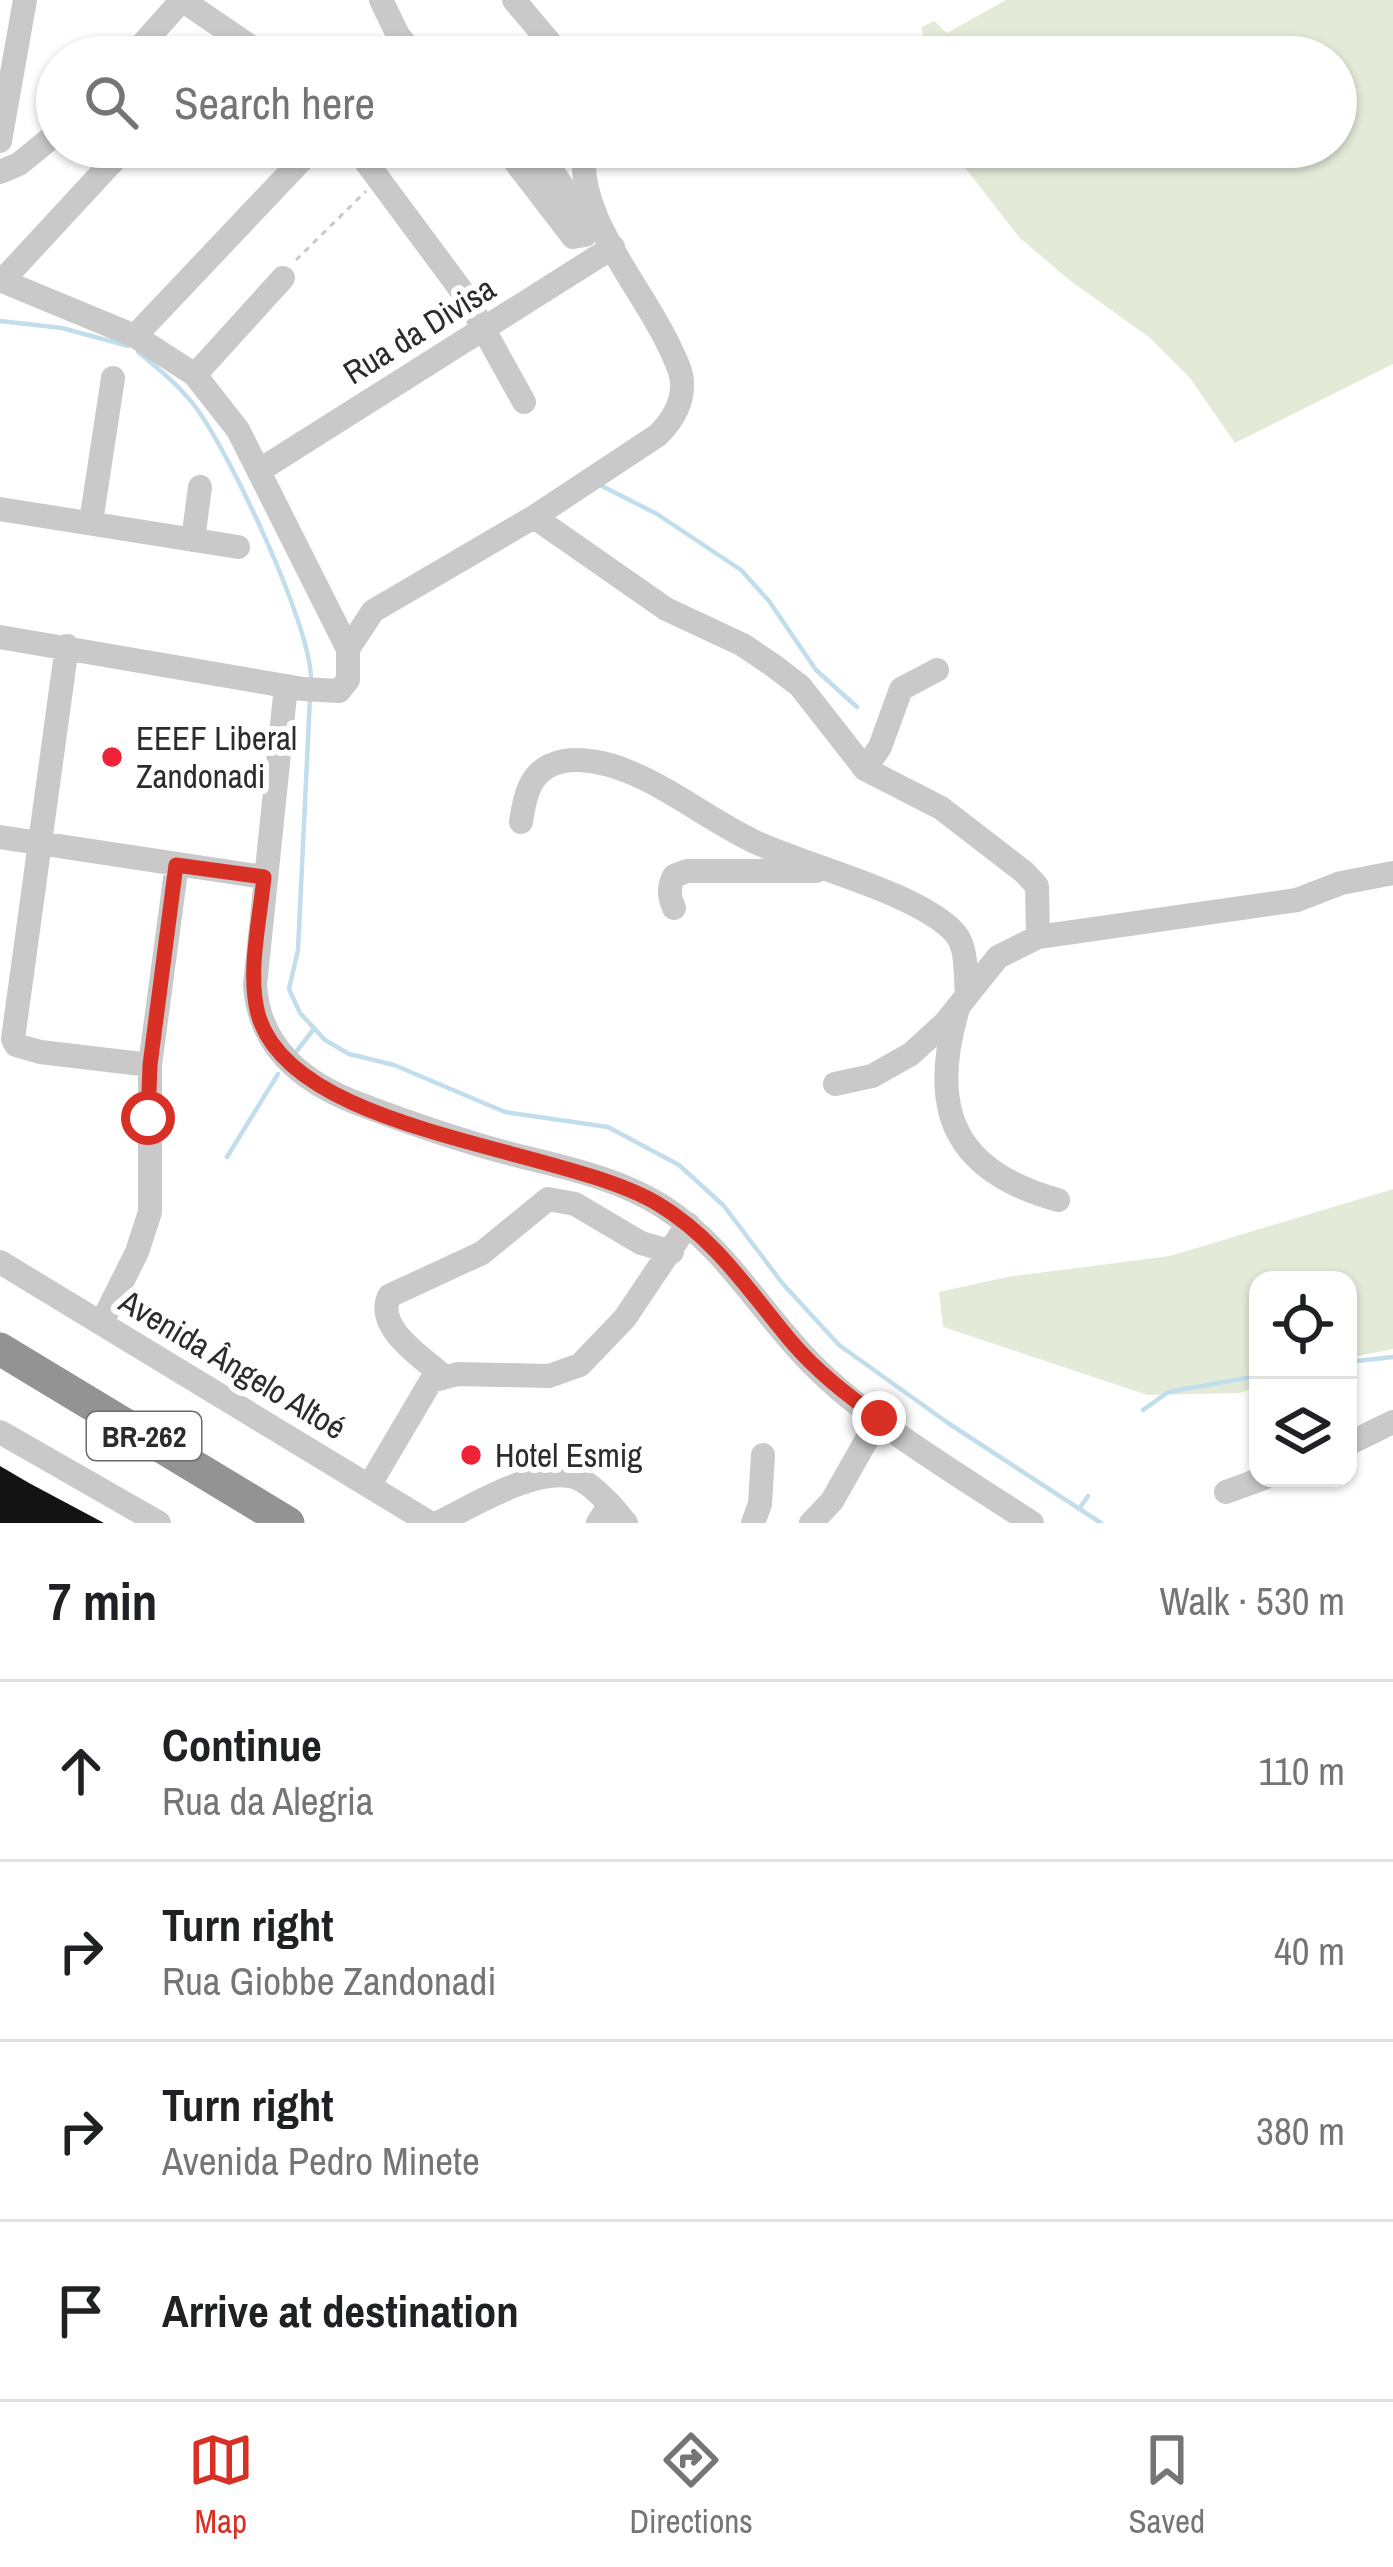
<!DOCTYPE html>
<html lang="en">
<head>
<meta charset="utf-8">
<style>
  :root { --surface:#fff; --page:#f2f2f2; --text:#202124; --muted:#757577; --line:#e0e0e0; --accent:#d93025 }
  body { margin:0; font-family:"Archivo Narrow",sans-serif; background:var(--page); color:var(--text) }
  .controls { position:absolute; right:36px; bottom:36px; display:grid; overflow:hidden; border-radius:24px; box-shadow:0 3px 9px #0004 }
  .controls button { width:108px; height:108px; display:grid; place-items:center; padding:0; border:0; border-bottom:3px solid var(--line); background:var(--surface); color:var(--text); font:60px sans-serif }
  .stop { position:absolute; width:36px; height:36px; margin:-27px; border:9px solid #d93025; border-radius:50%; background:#fff }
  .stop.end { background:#d93025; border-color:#fff; box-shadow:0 3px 12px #0008 }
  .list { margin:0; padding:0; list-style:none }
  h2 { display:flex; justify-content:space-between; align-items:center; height:156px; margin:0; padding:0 48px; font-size:51px }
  h2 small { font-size:39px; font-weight:400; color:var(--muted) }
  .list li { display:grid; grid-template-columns:78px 1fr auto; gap:36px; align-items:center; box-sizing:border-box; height:180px; padding:0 48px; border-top:3px solid var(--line) }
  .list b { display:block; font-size:45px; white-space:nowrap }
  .list p { margin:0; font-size:39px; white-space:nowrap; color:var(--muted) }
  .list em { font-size:39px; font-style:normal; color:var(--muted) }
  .icon { flex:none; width:66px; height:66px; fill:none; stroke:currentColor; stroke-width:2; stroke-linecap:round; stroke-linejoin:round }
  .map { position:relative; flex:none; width:1393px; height:1523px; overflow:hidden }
  .search { position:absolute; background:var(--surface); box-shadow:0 3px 9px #0004; left:36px; right:36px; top:36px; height:132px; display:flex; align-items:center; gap:30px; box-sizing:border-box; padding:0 42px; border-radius:66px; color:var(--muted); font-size:45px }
  .sheet { height:876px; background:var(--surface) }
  nav { display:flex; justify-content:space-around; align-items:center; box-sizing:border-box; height:168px; border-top:3px solid var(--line); background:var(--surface); font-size:33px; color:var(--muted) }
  nav a { display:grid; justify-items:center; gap:6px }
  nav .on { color:var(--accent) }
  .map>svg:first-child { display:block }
  .green { fill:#e3ebd8 }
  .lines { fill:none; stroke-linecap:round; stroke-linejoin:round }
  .stream { stroke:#c2deec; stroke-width:4.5 }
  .building { fill:#131313 }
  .path { stroke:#c9c9c9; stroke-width:3; stroke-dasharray:6 6; stroke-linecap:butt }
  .minor { stroke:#c9c9c9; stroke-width:24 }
  .highway { stroke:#939393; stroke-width:33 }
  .route { stroke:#d93025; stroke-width:15 }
  .poi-dot { fill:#ef2238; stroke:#fff; stroke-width:4.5 }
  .labels { text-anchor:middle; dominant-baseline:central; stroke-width:12; stroke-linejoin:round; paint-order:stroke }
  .shield { fill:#fff; stroke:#6b6b6b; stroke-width:3 }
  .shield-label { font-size:30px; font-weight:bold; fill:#2c2c2c }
  .street-label { font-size:33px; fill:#2c2c2c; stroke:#fff }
  .poi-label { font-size:33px; fill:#2c2c2c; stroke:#fff; text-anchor:start }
</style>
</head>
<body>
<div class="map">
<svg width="1393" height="1523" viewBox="0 0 1393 1523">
  <rect width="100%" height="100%" fill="#fff"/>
  <!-- green -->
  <path class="green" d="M1006,0H1393V364L1235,443L1190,378L1150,338L1068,279L1019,237L949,147H1336V57H924L922,27L934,21L947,33Z
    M1393,1189V1349L1348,1358V1280H1258V1387L1240,1393L1147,1395L943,1327L939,1292L1007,1277L1170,1256Z"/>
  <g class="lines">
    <!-- stream -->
    <path class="stream" d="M0,321L62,328L128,346
      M138,352C159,369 181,387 197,409C231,456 311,625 311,679
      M600,485L657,514L741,570L769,601L816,670L857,707
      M310,697L298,950L289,989L300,1013L325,1040L349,1054L394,1065L505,1112L608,1127L679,1165L724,1206L783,1284L839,1345L948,1423L1101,1523
      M296,1052L313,1030
      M227,1157L278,1074
      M1348,1362L1393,1357
      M1143,1410L1168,1392L1258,1376
      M1079,1509L1088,1496"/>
  </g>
  <!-- building -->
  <path class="building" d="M0,1466L29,1483L104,1523H0Z"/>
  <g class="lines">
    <!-- path -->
    <path class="path" d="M296,260L366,191"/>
    <!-- minor -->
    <path class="minor" d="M381,0L398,35L416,57
      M514,0L562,57
      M131,57L182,0L266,57
      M0,141L25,0
      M355,147L464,294L524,402
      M504,147L573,237L585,235L595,213
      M535,147L589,224
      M0,172L19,164L57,133
      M0,280L135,336L195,375L238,430L348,649
      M2,281L126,147
      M135,336L314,147
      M195,375L283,278
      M260,470L613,247
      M0,509L238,547
      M534,517L666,609L743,645L774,666L800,686L865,769L941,808L1024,872L1037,886L1038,937
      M91,522L113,378
      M193,540L200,487
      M0,637L303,689L339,691L348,680V649L373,611L534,517L658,435C671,422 682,405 682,386C683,374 676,361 671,350C645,290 573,215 585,147
      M67,646L13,1039L16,1045L40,1052L150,1065
      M286,686L255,985C259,1049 305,1084 362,1105C407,1122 453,1138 500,1151C556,1166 612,1175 662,1206C726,1247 760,1312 812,1364C870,1423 962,1477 1032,1523
      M865,769L880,747L901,689L937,670
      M521,822C525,793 531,767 564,761C584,758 608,763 627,771C672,789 711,821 755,842C806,866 919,893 955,933C968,948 965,976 967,995
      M0,837L264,877
      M674,908C669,896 668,888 674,876L687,871H816
      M957,1012C928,1112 956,1172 1058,1200
      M835,1084L872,1076L911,1054L945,1023L998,957L1038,937L1297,900L1341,883L1393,873
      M0,1262L430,1523
      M102,1322L137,1252L150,1212V1065L177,864
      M442,1375C421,1356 375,1328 389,1296L482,1253L548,1199L575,1204L641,1243L672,1252
      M0,1432L159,1523
      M1348,1444L1393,1422
      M369,1486L431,1381L458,1374L549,1376L580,1365L625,1318L688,1224
      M1226,1492L1264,1478
      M610,1504L626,1523
      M438,1523C472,1506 544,1461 581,1480C592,1485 601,1496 610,1504L598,1523
      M753,1523L760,1504L763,1455
      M811,1523L832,1501L879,1418"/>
    <!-- highway -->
    <path class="highway" d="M0,1349L288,1523"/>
  </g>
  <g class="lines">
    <!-- route -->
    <path class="route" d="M148,1118L150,1065L176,865L264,877C260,919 247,973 258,1014C291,1134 561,1146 658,1204C715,1238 749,1291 790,1340C816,1371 847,1395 879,1418"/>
  </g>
  <!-- markers -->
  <g class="poi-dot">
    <circle cx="112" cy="757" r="12"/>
    <circle cx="471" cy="1455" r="12"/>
  </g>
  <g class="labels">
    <!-- shield labels -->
    <rect class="shield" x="87" y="1412" width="114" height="48" rx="9"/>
    <g class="shield-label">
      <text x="144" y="1436">BR-262</text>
    </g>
    <!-- street labels -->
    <g class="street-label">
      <text transform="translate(419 330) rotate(-32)">Rua da Divisa</text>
      <text transform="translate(233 1364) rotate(31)">Avenida Ângelo Altoé</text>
    </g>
    <!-- poi labels -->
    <g class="poi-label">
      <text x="136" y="738">EEEF Liberal<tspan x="136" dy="38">Zandonadi</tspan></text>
      <text x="495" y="1455">Hotel Esmig</text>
    </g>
  </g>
</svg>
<div class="controls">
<button><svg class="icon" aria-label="locate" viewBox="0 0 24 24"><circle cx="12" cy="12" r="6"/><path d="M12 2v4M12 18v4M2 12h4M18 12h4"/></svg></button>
<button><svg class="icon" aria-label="layers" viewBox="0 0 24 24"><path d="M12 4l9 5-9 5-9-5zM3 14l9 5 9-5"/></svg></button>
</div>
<div class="stop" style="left:148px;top:1118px"></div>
<div class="stop end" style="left:879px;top:1418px"></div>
<div class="search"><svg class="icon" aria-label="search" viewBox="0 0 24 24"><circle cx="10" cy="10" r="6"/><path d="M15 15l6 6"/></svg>Search here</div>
</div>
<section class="sheet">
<h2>7 min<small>Walk · 530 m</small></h2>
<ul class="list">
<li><svg class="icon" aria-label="ahead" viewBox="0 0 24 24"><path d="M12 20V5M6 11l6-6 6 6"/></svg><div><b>Continue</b><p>Rua da Alegria</p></div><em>110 m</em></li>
<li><svg class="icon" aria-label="right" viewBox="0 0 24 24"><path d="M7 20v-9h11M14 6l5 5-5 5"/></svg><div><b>Turn right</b><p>Rua Giobbe Zandonadi</p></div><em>40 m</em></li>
<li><svg class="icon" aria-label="right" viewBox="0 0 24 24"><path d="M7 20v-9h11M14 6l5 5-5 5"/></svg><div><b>Turn right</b><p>Avenida Pedro Minete</p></div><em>380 m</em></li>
<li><svg class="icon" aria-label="arrive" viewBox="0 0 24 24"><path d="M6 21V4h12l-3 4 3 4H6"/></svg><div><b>Arrive at destination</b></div></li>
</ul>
</section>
<nav>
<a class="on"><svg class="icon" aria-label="map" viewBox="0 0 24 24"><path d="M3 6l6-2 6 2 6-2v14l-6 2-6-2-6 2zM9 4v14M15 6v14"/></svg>Map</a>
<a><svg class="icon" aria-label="directions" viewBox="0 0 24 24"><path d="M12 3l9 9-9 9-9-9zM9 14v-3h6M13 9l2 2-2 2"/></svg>Directions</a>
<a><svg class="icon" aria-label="saved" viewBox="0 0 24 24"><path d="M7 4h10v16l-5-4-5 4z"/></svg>Saved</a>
</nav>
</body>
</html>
